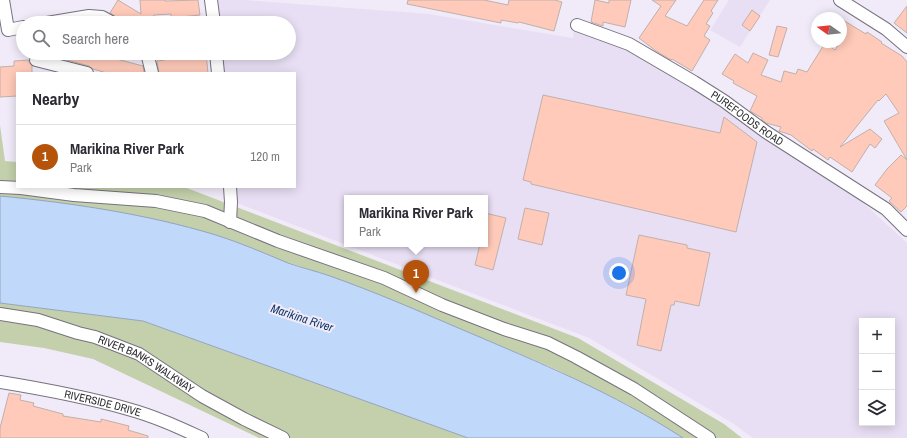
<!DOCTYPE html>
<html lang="en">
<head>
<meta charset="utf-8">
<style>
  :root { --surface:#fff; --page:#f7f7f7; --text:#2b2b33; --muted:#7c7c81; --line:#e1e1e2; --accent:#b45309 }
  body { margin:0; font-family:"Archivo Narrow",sans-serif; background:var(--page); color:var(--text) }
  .controls { position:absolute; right:12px; bottom:12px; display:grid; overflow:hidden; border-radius:0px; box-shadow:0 2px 10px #0003 }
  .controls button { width:36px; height:36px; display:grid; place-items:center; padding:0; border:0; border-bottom:1px solid var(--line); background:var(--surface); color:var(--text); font:20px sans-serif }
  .compass { position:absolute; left:811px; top:12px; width:36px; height:36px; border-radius:50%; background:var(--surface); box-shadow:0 2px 10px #0003; rotate:285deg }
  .you { position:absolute; left:619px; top:273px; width:14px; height:14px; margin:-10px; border:3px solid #fff; border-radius:50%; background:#1a73e8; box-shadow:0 0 0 6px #1a73e833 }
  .badge { display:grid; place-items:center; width:26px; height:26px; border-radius:50%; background:var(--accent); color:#fff; font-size:13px; font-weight:700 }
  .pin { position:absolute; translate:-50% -33px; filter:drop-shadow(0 1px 2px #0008) }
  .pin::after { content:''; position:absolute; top:21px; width:14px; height:12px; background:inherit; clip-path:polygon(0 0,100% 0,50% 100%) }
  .popup { position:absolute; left:344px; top:195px; width:144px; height:52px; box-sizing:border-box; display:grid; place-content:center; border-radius:0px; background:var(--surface); filter:drop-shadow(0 1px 3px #0005); font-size:13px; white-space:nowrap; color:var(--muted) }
  .popup b { font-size:15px; color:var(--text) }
  .popup::after { content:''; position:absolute; left:50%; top:100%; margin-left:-8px; border:8px solid transparent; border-top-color:var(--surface) }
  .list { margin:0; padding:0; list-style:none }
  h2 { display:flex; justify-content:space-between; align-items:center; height:52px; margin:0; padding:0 16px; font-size:17px }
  h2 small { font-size:13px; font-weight:400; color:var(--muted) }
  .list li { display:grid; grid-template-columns:26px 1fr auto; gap:12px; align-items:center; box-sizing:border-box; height:64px; padding:0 16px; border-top:1px solid var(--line) }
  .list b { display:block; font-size:15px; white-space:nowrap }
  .list p { margin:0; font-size:13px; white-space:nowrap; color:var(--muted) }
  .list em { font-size:13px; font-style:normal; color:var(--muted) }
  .icon { flex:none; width:22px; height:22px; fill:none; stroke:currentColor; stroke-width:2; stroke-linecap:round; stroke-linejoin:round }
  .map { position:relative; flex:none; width:907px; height:438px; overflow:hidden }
  .search { position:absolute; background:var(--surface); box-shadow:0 2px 10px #0003; left:16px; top:16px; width:280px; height:44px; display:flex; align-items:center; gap:10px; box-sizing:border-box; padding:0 14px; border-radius:22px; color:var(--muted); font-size:15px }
  .panel { position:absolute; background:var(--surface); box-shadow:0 2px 10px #0003; left:16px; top:72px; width:280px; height:116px; border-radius:0px }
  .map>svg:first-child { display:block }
  .built { fill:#e8dff4; fill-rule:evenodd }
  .green { fill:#c3d0ab }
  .water { fill:#c0d8f9; stroke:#94a4bd }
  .building { fill:#ffcab9; stroke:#c0b0ab }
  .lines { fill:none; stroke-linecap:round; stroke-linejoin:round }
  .minor-casing { stroke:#77727f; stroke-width:14 }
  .minor { stroke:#fff; stroke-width:12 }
  .labels { text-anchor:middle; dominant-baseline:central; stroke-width:4; stroke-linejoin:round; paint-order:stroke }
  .street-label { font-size:11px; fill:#2d2b30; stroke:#f1ebf9 }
  .water-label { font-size:12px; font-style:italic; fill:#113767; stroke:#f1ebf9 }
</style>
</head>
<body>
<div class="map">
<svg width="907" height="438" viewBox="0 0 907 438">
  <rect width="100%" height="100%" fill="#f1ebf9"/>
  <!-- built -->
  <path class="built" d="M218,0H243L429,14L573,38L574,26L600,32L682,79L859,199L907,243V438H753L734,424L589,338L237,203L236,187H295V73H225L223,53H289V23H221ZM347,198H485V244H347ZM862,321H892V423H862Z
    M729,0H770L740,47L710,30Z"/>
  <!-- green -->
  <path class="green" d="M0,125L5,161L17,162V187H184L578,338L724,424L742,438H683L628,405L553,368L413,309L331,277L290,263L15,198L0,196Z
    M0,303L143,321L468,438H259L93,359L44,348L0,342Z"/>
  <!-- water -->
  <path class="water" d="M0,196C73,203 146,214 216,235C241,243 264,253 288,263C302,268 316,271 330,276C375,292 419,311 463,330C538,362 614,393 683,438H468L143,321L0,303Z"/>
  <!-- building -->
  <path class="building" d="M118,0L141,14L140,0H165V1L198,0L200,15L171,18V14L154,15L150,20L155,23H120L119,19L110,13Z
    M408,0H484L508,5L509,0H555L562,2L554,31L519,22L518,23L501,20V23L407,4Z
    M595,0L609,3V0H631L625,27L603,22V26L591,22Z
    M652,0H676L665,16L687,26L704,0H718L711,11L713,13L706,24L710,26L704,36L710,40L692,71L672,59L671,60L656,51L639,38L661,6Z
    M907,6V33L894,23Z
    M752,10L760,16L750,31L742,25Z
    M841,19L866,34L867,32L882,42L881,43L902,56L907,62V206L901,212L889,201L892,198L875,185L887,169L901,155L907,160L884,121L899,113L886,94L879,101L878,100L840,147L870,129L882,139L875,148L870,144L852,172L830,157L828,160L813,149L812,151L791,135L779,131L781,127L766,123L762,120V118L750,111L757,96L733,83L734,81L722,74L735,54L748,63L753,53L768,60L761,75L781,82L784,71L796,74L798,69L807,72L825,43L835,50L840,42H841Z
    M777,26L787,28L778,57L769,55Z
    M45,53H110L109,57L143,66L144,73H107L93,69L89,66L48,55Z
    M164,53H206L208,73H159L157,61L165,60Z
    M29,60V62L32,66V73H17V96L0,97V67L14,66V61Z
    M543,95L720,133L724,117L757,142L736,232L531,184V182L523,180Z
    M525,208L549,213L542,245L518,239Z
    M485,213L506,218L493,270L475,265L480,244H485Z
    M639,235L687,245V248L710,253L699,306L675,301L674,305H671L661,351L637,345L646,299L626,295Z
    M9,393L21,395L20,400L34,403L33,406L63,414V416L101,422V419L129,426L128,430L148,436V438H0V428Z"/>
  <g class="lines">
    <!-- minor casing -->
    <g class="minor-casing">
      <g id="minor">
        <path d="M3,0L8,30L23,27"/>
        <path d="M211,0L214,23"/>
        <path d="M840,0L886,29L907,47"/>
        <path d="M47,23L89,16L102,17L113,23"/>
        <path id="s1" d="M577,25L629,44L694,82L724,101L766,132L886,209L907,230"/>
        <path d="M147,53L152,73"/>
        <path d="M216,53L218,73"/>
        <path d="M36,60L87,73"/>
        <path d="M0,187L21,188L74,195L156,201L205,211L278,241L384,278L442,305L504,329L548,343L576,357L634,389L709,438"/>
        <path d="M230,187L231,202L230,222"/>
        <path id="s2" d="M0,314L38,320L78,333L95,337L139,354L202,396L244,419L283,438"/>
        <path id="s3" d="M0,382C43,389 86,397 128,409C154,416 178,427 202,438"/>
      </g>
    </g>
    <!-- minor -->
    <use href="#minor" class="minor"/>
  </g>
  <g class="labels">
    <!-- street labels -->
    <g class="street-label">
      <text stroke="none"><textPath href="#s1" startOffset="195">PUREFOODS ROAD</textPath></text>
      <text stroke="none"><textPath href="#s2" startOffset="156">RIVER BANKS WALKWAY</textPath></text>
      <text stroke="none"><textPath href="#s3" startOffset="105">RIVERSIDE DRIVE</textPath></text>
    </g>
    <!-- water labels -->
    <g class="water-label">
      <text transform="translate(302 318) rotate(18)">Marikina River</text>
    </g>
  </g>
</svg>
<div class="controls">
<button>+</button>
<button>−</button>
<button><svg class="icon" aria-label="layers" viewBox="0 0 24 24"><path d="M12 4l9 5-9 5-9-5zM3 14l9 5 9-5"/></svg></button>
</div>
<svg class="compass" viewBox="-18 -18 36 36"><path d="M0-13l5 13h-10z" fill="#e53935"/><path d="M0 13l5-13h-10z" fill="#7c7c81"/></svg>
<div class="you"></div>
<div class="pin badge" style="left:416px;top:293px">1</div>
<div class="popup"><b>Marikina River Park</b>Park</div>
<div class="search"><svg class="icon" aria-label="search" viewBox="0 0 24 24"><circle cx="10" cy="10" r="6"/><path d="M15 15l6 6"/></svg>Search here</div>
<section class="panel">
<h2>Nearby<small></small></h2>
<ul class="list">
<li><span class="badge">1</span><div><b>Marikina River Park</b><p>Park</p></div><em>120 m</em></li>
</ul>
</section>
</div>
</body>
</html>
